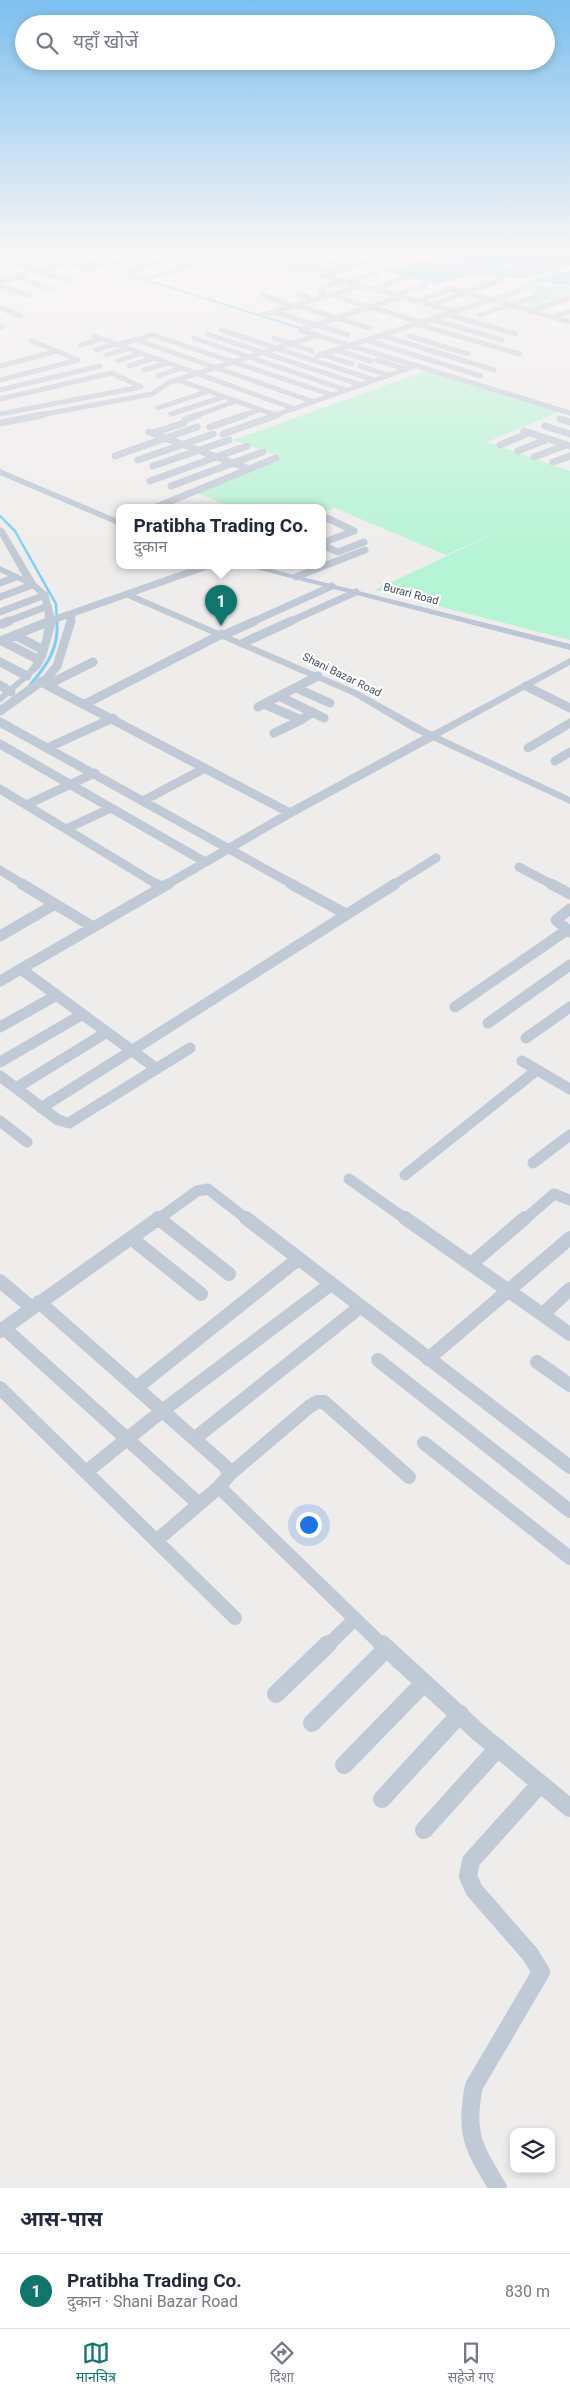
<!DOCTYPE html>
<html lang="hi">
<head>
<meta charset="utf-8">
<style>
  :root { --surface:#fff; --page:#f2f2f3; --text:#1f2937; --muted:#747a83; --line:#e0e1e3; --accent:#0f766e }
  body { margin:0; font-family:Roboto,"Noto Sans Devanagari",sans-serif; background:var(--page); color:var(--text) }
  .controls { position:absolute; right:15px; bottom:15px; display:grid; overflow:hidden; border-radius:10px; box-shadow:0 2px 8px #0003 }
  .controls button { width:45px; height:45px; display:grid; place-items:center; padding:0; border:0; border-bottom:1px solid var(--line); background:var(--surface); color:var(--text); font:25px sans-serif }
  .you { position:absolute; left:308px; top:1524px; width:18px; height:18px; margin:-12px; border:4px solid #fff; border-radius:50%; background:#1a73e8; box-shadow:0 0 0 8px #1a73e833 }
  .badge { display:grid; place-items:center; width:32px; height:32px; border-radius:50%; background:var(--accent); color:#fff; font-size:16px; font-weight:700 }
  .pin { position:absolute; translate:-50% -41px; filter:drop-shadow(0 1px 2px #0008) }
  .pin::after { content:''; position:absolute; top:26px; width:18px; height:15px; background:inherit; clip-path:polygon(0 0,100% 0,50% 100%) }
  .popup { position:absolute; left:116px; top:504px; width:210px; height:65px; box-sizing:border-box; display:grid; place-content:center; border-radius:10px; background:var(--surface); filter:drop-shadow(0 1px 4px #0005); font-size:16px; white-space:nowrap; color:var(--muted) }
  .popup b { font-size:19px; color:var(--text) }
  .popup::after { content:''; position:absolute; left:50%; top:100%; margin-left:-10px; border:10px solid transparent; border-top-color:var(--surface) }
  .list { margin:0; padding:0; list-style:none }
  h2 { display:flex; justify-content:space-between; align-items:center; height:65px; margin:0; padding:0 20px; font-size:21px }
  h2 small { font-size:16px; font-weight:400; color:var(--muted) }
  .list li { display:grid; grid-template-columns:32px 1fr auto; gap:15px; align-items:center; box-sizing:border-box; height:75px; padding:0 20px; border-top:1px solid var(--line) }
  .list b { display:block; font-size:19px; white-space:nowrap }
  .list p { margin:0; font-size:16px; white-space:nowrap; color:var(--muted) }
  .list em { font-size:16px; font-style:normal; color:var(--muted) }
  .icon { flex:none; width:28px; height:28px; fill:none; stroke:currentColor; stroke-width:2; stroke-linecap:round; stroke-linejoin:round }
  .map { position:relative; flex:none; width:570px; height:2188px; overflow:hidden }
  .search { position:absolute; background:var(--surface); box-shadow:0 2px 8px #0003; left:15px; right:15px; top:15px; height:55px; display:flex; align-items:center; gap:12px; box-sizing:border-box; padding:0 18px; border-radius:28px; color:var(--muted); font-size:19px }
  .sheet { height:140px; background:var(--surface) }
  nav { display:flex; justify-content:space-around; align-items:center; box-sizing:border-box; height:70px; border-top:1px solid var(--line); background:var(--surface); font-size:14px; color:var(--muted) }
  nav a { display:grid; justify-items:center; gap:2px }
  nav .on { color:var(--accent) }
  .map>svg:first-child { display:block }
  .green { fill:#b4f3d3 }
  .water { fill:#7bcff6 }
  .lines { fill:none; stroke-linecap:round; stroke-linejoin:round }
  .stream-far2 { stroke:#7bcff6; stroke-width:2 }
  .stream-far1 { stroke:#7bcff6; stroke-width:2.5 }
  .stream { stroke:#7bcff6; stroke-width:3 }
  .minor-far5 { stroke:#c0c9d6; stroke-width:5 }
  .minor-far4 { stroke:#c0c9d6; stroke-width:7 }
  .minor-far3 { stroke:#c0c9d6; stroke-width:9 }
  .minor-far2 { stroke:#c0c9d6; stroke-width:11 }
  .minor-far1 { stroke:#c0c9d6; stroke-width:14 }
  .minor { stroke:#c0c9d6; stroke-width:18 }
  .tertiary { fill:#c0c9d6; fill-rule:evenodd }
  .secondary { fill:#bcc6d8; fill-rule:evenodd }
  .labels { text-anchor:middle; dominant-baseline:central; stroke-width:4.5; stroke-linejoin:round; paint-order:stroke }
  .far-street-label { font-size:11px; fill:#424d5c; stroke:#fff }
</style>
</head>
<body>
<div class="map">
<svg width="570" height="2188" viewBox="0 0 570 2188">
  <rect width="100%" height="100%" fill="#efecec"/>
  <!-- green -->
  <path class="green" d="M241,254H290L301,259L289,263L322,272L308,277L274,267L255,272L217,261Z
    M519,282L570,288V295L563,293L556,295L565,298C556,301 548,298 539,302L546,305L532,309L516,305L542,296L518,289Z
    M429,370L559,412L487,442L570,471V640L375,590L510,526L446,555L335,508L322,513V507H232L197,493L281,457L233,440Z"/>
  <!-- water -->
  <path class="water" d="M475,254H570V265L530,278L466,276L437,284L400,276L372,267L405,269L396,266Z
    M570,271V285L529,281Z"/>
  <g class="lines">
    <!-- stream-far2 -->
    <path class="stream-far2" d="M124,273L303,329"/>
    <!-- stream-far1 -->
    <path class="stream-far1" d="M0,516L15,531L56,604L57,622"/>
    <!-- stream -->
    <path class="stream" d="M30,685C47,665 59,649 57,621"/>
    <!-- minor-far5 -->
    <path class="minor-far5" d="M21,254L58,266
      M65,254L102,265L151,254
      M0,258L70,281
      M35,258L53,254
      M214,258L229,254
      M325,261L348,267
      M295,262L333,272
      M126,272L188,254
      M323,275L371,261L428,260L471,254
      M323,275L453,311
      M17,277L54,290
      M147,279L214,258L200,254
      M0,281L69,263L92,269
      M347,282L377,273
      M0,286L31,296
      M448,288L570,322
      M371,289L402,279
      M463,292L502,280
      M262,294L290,306
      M299,294L308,297
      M321,294L324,292L321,287L343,282
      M330,295L420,322
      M395,295L425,285
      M401,297L300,330L570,413
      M491,300L519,291
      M417,301L445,292
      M295,305L370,328
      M431,305L467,293
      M0,308L21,316
      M531,311L570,298
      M278,313L348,335
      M446,314L516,334
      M262,315L361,286
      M480,315L537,296
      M552,317L570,311
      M430,319L502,340
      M416,324L520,354
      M0,327H2
      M221,330L374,380
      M207,334L361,385
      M380,335L494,370
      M94,336L295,409
      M409,336L468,354
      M194,338L346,390
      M274,338L312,351
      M134,339L314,402
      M366,340L481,376
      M81,345L100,339
      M117,345L153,335L332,395
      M96,350L115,344
      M336,350L371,361
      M321,354L352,364
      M106,355L128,349
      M317,356L490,300
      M377,360L405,369
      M118,361L141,353
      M0,366L57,351
      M129,366L154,358
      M360,366L388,375
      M144,370L168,363
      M158,376L181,368
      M0,380L78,360L32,341
      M178,380L275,415
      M0,390L100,366
      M0,399L112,373L141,387L0,414
      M158,408L209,391
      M171,414L223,397
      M35,416L152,394L170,382L318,335
      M195,416L236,401
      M241,416L259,410
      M273,416L418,365"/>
    <!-- minor-far4 -->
    <path class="minor-far4" d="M560,419L570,422
      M185,420L198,415
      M0,423L42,415
      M545,426L570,434
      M210,427L245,415
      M524,431L570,446
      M149,432L249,469
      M153,433L184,423
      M223,434L277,415
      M500,445L529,433
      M518,451L548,439
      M115,456L197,427
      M534,457L566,445
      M138,460L213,434
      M553,462L570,456
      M153,466L229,440
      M150,481L247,446
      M171,486L263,452
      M156,507L276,458
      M322,543L354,531L325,517
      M322,545L338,552L364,542
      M296,577L365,550
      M0,583L16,577
      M0,597L32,585
      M0,612L45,595
      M6,622L48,606
      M47,622L210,565
      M70,622L73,613
      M252,622L332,586
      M289,622L356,592"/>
    <!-- minor-far3 -->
    <path class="minor-far3" d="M71,621L57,666L43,683L290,813
      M2,624L9,621
      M15,635L43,650
      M224,635L255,621
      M0,641L50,621
      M2,641L39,660
      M243,643L291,621
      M0,662L27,676
      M0,685L11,692
      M47,685L93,662
      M526,686L570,708
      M296,688L330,703
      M279,696L324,718
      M85,704L222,634
      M264,704L301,720L313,712
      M258,707L318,676
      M0,711L42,681
      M0,722L294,885
      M274,733L297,722
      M0,744L205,862
      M47,748L113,718
      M528,748L570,723
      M555,761L570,752
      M0,789L158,885
      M143,801L205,768
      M26,805L95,773
      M66,829L111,808
      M519,867L553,885
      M0,870L24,885
      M166,885L290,813L432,736
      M393,885L436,858"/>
    <!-- minor-far2 -->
    <path class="minor-far2" d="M22,884L93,927
      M156,884L161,887
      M291,884L346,914
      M551,884L570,894
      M570,909L556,920L570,932
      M0,936L55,904
      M21,969L157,1069
      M0,981L168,884
      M455,1007L567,930
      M488,1023L570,965
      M0,1027L57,995
      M526,1038L570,1007
      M522,1061L570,1089
      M0,1062L83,1014
      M0,1076L58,1120L69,1123L190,1048
      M16,1088L107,1032
      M41,1108L395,884
      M0,1121L27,1142
      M533,1163L570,1135
      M405,1175L537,1070
      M349,1179L407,1220
      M158,1218L160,1220
      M157,1220L197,1191L208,1189L248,1220
      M524,1220L554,1194L570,1200"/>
    <!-- minor-far1 -->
    <path class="minor-far1" d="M158,1218L229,1274
      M246,1218L570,1467
      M405,1218L570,1334
      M131,1238L201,1294
      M471,1264L525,1218
      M0,1281L32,1308
      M39,1302L225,1466L230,1474L219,1487L156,1541
      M543,1314L570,1289
      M4,1328L199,1504
      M0,1331L159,1218
      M428,1359L570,1238
      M378,1360L570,1511
      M537,1362L570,1385
      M0,1388L235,1618
      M136,1388L298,1259
      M194,1439L360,1307
      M424,1443L570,1558
      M86,1472L162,1411L331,1284
      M230,1474L310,1406L317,1402H324L409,1477
      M219,1487L383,1646
      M327,1646L354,1620"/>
    <!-- minor -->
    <path class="minor" d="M382,1644L478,1732L570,1808
      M276,1694L328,1644
      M312,1723L386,1649
      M344,1765L423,1684
      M382,1799L460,1714
      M424,1830L498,1748
      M498,2188C474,2148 464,2134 474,2086L541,1972L530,1954L474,1890L468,1876L471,1861L540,1784"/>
    <!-- tertiary -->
    <path class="tertiary" d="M0,527L4,529L36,583L48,594L56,622L46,657L40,668L0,703V695C10,686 23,677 31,666C43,650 50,613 40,596C33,585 11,578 0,572V566L23,577L0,536Z
      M123,592H129L358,691L432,732L570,658V665L440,736L570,797V804L413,731L352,695L123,596Z"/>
    <!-- secondary -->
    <path class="secondary" d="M0,469L120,520V526L0,475Z
      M240,565H255L570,644V650Z"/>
  </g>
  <!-- sky -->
  <linearGradient id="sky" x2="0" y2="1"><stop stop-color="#7cbfee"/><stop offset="0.45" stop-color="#f8f6f6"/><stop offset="1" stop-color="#f8f6f6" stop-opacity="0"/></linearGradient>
  <rect width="570" height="560" fill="url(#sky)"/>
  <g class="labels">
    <!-- far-street labels -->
    <g class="far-street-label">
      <text transform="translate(411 594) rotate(15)">Burari Road</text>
      <text transform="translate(342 675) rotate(26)">Shani Bazar Road</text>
    </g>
  </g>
</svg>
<div class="controls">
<button><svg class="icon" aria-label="layers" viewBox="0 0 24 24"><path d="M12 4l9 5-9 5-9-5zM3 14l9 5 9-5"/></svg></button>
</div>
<div class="you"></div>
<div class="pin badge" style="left:221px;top:626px">1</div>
<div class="popup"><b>Pratibha Trading Co.</b>दुकान</div>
<div class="search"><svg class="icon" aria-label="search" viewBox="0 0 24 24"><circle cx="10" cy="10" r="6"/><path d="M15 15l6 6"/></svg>यहाँ खोजें</div>
</div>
<section class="sheet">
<h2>आस-पास<small></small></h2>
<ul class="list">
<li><span class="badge">1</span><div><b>Pratibha Trading Co.</b><p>दुकान · Shani Bazar Road</p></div><em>830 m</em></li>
</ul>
</section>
<nav>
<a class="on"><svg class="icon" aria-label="map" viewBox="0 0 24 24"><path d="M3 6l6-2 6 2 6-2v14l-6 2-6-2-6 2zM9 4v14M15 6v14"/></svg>मानचित्र</a>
<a><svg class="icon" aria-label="directions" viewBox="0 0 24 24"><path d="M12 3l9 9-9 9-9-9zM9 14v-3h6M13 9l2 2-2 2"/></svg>दिशा</a>
<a><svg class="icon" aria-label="saved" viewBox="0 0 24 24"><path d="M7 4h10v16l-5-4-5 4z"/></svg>सहेजे गए</a>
</nav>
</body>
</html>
